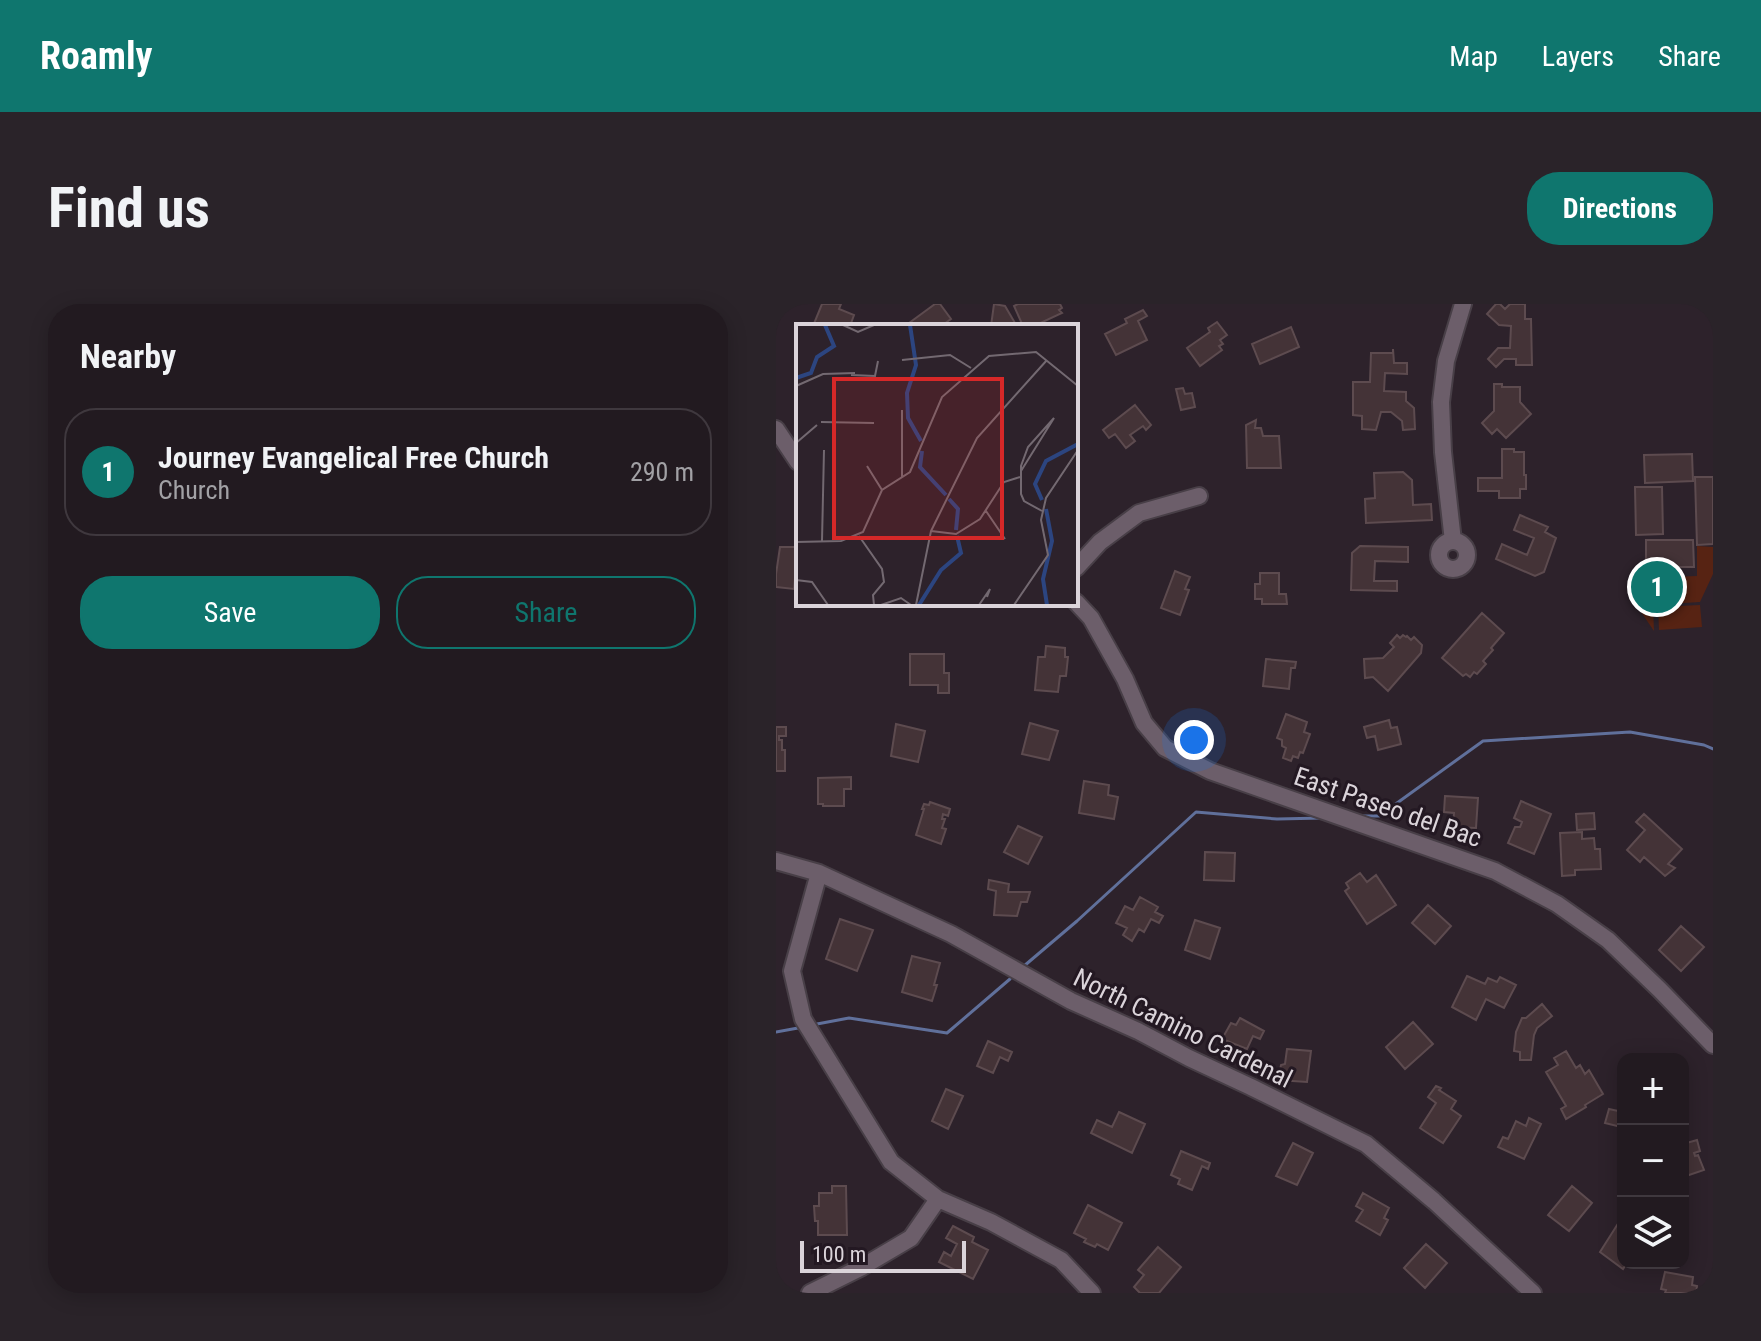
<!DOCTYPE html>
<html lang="en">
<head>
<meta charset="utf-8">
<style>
  :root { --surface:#221a20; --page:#2a2329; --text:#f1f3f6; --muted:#a2a1a5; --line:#3f383e; --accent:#0f766e }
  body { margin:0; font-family:"Roboto Condensed",sans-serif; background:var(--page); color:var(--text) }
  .controls { position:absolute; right:24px; bottom:24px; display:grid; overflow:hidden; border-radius:16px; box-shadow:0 4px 20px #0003 }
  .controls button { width:72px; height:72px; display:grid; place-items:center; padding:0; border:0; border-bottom:2px solid var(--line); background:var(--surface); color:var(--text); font:40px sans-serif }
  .scale { position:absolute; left:24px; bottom:20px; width:166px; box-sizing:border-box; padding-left:8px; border:4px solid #dbd4da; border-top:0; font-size:22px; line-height:28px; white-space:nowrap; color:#dbd4da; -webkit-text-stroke:6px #231822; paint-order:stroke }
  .you { position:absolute; left:418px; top:436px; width:28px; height:28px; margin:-20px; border:6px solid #fff; border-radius:50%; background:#1a73e8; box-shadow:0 0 0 12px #1a73e833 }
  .badge { display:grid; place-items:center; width:52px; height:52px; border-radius:50%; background:var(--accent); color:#fff; font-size:26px; font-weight:700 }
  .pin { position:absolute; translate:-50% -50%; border:4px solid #fff; box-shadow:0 2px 8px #0006 }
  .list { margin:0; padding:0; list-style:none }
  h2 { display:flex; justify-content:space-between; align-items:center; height:104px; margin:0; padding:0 32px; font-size:34px }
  h2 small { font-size:26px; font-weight:400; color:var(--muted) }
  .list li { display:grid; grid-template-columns:52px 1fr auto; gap:24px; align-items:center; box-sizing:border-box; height:128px; margin:0 16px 16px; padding:0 16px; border:2px solid var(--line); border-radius:32px }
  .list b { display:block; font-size:30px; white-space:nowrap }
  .list p { margin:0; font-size:26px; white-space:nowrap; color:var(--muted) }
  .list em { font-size:26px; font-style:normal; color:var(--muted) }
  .actions { display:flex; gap:16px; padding:24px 32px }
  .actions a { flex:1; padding:18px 0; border:2px solid var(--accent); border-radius:32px; text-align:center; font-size:28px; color:var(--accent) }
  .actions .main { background:var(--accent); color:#fff }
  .icon { flex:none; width:44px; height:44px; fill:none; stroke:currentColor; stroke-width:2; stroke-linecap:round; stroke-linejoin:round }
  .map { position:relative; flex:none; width:937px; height:989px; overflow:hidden; border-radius:32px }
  header { display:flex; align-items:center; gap:48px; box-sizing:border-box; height:112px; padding:0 40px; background:var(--accent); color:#fff }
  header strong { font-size:38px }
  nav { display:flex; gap:44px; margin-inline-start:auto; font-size:28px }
  .intro { display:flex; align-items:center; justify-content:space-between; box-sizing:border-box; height:192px; padding:0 48px }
  h1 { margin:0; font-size:56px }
  .button { padding:20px 36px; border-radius:32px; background:var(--accent); color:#fff; font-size:28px; font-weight:700 }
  main { display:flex; gap:48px; padding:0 48px }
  aside { flex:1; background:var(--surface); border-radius:32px; box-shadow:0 4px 20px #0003 }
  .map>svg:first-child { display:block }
  .green { fill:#572313 }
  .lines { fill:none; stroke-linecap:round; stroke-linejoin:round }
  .stream { stroke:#60709b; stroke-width:3 }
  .building { fill:#443337; stroke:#5d4b4f; stroke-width:2 }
  .minor-casing { stroke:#483f47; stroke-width:20 }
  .minor { stroke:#6c5e6a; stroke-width:16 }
  .labels { text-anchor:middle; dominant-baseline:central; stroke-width:6; stroke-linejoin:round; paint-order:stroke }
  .street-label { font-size:26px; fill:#dbd4da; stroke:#231822 }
  .inset-river { fill:none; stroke:#2c4580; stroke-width:4 }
  .inset-road { fill:none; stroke:#736971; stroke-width:2 }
  .view { fill:#d62828; fill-opacity:0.15; stroke:#d62828; stroke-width:4 }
  .inset-edge { fill:none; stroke:#dbd4da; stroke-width:4 }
</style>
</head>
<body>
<header>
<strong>Roamly</strong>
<nav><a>Map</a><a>Layers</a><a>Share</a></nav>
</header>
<div class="intro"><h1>Find us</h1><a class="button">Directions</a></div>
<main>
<aside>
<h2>Nearby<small></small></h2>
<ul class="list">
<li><span class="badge">1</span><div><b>Journey Evangelical Free Church</b><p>Church</p></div><em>290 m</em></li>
</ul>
<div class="actions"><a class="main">Save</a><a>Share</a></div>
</aside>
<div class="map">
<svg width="937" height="989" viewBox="0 0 937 989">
  <rect width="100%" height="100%" fill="#2d222b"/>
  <!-- green -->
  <path class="green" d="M921,242L937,243V270L924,298L877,301L878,327L865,308L864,280L869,274L921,272Z
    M924,301L926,323L883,326L882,303Z"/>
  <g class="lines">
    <!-- stream -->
    <path class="stream" d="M587,512H603L707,437L854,428L928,441L937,445
      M248,662L301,617L420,508L501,515L547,514
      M41,720L73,714L171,729L234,675
      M0,728L22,724"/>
  </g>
  <!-- building -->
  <path class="building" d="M46,0H65L63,5L78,11L74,22H37Z
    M159,0H164L175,15L165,22H129Z
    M218,0L229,2L239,19V22H215Z
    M242,0H284L286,4L283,6L286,9L258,22H247L238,2Z
    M720,0H724L729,5L734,0H749V15H755L756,61H740V55H728L720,63L712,55L722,44H734L735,22L723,21L711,10Z
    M367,6L371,12L362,17L371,36L340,51L329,30L351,19L349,15Z
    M441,18L451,31L444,36L447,40L443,42L446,46L424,62L411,44L434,28L432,24Z
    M515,23L523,43L484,60L476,40Z
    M617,45L618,59H631V70L609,69L608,87L630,88V97L638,104L639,125L627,126L626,117L615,108H605L600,126L586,125V112L577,111V78H594L595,49H617Z
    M718,80H726V83H744V98L755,110L730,134L721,125L716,130L706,119L718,107Z
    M407,84L409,90L416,89L419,103L405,106L400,85Z
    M359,101L375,121L370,126L367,122L354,131L359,137L350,144L339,130L333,134L327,126Z
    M480,116L479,124H485L487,132H503L505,164H471L470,121Z
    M726,145H738V148H748V171H750V185H744V194H723V187H702V174H726Z
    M916,150L917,177L869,179L868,151Z
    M627,168L636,176L637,201L655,200L656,216L590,219L589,195L599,194L598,169Z
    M919,173H937V240L921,241Z
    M859,183H886L887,230L860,231Z
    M744,211L772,223L769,228L780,234L768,268L759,272L720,255L726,240L751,251L758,234L738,226Z
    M870,236H917L918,263H870Z
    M22,241L18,285L0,283V270L4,243H20Z
    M584,242L632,243V258L599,257L598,277H621V287L575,286L576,249Z
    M399,267L414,273L409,285L413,286L404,311L385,304Z
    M484,269H503V290H510L511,300H486V295H479V280H484Z
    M706,309L728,329L715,344L717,346L707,357L710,360L701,370L698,368L694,373L690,370L687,372L666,354Z
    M621,331L624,334L627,331L630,333L631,332L635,336L638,333L646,341L645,349L612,387L597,373L589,374L588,355L607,354L618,343L614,339Z
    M270,342L289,344V353H292L290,372H284L282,388L259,386L262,353H269Z
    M134,350H168V369H173V389H162V381H134Z
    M490,355L520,358L519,364H515L513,385L487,382Z
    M510,410L531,418L528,428L534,430L527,449L524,448L522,454L517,452L515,457L507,454L510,444L506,442V436L501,434Z
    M613,416L615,424L621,423L625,440L602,446L599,432L591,434L588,423Z
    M254,419L282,427L273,456L246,450Z
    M120,420L149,427L142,458L115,452Z
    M0,423H10V432H3V436H6V446H9V467H0Z
    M75,473V485H68V502H47V500H42V474Z
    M308,477L333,481L332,491L342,493L338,515L303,509Z
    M669,492L702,494L700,524L677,523L678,509L668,508Z
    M745,497L775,510L758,550L732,539L739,523H744L746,518L738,514Z
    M154,498L174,505L172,512L167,510L166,515H169L166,524L170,525L165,540L140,531L148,505H146L148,500L153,501Z
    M818,509L819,525L801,526L800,510Z
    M868,510L906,545L892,560L899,564L889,572L868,553L864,558L851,546L869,526L860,518Z
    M242,522L266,533L252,560L228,548Z
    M806,528V535L818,534L819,545H824L825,565L799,566V571L786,572L784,529Z
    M429,548L459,549L458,577L428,576Z
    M584,569L591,578L600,571L620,601L591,620L569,587L573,584L570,579Z
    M213,576L233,580L232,588H254L251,598H245L241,612L218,611L220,587L212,585Z
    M364,593L382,603L379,608L387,612L383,619L375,615L368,628L363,625L356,637L347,631L351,624L340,619L349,602L357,606Z
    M652,601L675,622L659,640L636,619Z
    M64,615L97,626L81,667L50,655Z
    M419,616L444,624L434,655L409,646Z
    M905,622L928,643L905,667L883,646Z
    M136,652L164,659L158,681H161L156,697L126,688Z
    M691,672L709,680L712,674L721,678L724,673L740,681L728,704L710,695L700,716L676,703Z
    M766,700L776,712L761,724L758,731L755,756H744V748L738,747L740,728L746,714H750Z
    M464,714L488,727L484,735L477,732L471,745L446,735L455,719L460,721Z
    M637,718L657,740L629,765L610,743Z
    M212,737L236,748L232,757L224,753L217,769L201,762Z
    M511,745L535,747L531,778L502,776L505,761L509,760Z
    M790,747L800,764L804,761L809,770L813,766L827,790L809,801L810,803L790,815L785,805L790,802L770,768L782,761L778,754Z
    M660,782L665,784L663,786L680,797L675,805L685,812L667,839L644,824L660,799L652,793Z
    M170,785L187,792L172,825L156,817Z
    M833,805L847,808V822L846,819L841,822L829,819Z
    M343,808L369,820L356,849L315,829L321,816L336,823Z
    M753,814L765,820L748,855L722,843L727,833L732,835L740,817L750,822Z
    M921,836L924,847L918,849L919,852L922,851L928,866L907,873V840Z
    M517,839L537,849L521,881L500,872Z
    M405,847L434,859L432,865L426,862L416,886L402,880L404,875L395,871Z
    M56,882H70L71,931H42V917H39L38,902H43V889H56Z
    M796,882L816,899L793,927L772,911Z
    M587,889L613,904L608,914L612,916L604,931L580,917L587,906L580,902Z
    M312,901L346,919L332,946L321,940L319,943L308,938L310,935L298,929Z
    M843,918L847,922V959H851L847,965L824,948Z
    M177,922L198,933L196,938L212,946L197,975L163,958L168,948L175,952L181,940L170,934Z
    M650,940L671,959L649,984L628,964Z
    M382,943L405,963L383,989H364L358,983L368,971L362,966Z
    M889,968L917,973L916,981L921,982L920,989H889L890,986L885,985Z"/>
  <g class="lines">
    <!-- minor casing -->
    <g class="minor-casing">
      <path id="minor" d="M0,125L22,158
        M677,237L667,148L665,98L670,57L687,0
        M663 251a14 14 0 1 1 28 0a14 14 0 1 1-28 0Z
        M300,264L324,238L363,209L423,192
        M300,298L315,314L349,375L368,419L389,444L434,467L719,567L781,600L832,636L884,686L937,741
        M0,557L43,569L175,630L295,697L362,727L413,754L475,783L590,840L658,897L757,989
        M43,569L16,667L27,715L115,858L162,895L215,918L285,956L316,989
        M34,989L86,963L135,934L162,895"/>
    </g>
    <!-- minor -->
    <use href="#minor" class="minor"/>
  </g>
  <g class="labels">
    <!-- street labels -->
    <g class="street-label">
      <text transform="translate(612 503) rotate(19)">East Paseo del Bac</text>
      <text transform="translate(407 724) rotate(26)">North Camino Cardenal</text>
    </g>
  </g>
  <!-- overview -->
  <g transform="translate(20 20)">
    <rect width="282" height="282" fill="#2d222b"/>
    <path class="inset-river" d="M114,1L120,41L111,69L112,94L125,117M0,54L15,49L21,33L38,22L29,1M126,127L124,143L150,171M153,175L162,185L160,206M246,176L239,160L250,137L282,120M250,185L256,217L247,255L251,281M123,281L145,246L165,229L161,212"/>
    <path class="inset-road" d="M47,1L62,8L78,1M106,36L154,31L175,44M55,51L79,52L82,37M0,62L27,50L59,49M106,86V153M25,98L78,99M0,119L21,101M71,142L86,166M225,147L258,94L232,123L225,142V170L228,177L246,187M190,187L209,215M0,206V264M135,207L160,210L184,195L208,158L224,153M63,212L86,245L88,258L77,271L78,281M26,217L28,126M0,218L45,217L67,208L86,166L114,148L146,73L193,32L240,28L282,62M0,256L16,258L32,281M85,281L105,274L115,281M120,281L135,207L181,114L251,36M183,281L194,265L191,273M218,281L252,231L245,196L250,174L282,126"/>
    <path class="view" d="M38,55H206V214H38Z"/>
    <rect width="282" height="282" class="inset-edge"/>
  </g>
</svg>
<div class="controls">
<button>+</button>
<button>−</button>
<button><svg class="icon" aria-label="layers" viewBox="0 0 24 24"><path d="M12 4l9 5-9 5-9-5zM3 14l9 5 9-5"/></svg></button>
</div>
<div class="scale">100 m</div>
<div class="you"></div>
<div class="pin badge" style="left:881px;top:283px">1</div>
</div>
</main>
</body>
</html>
